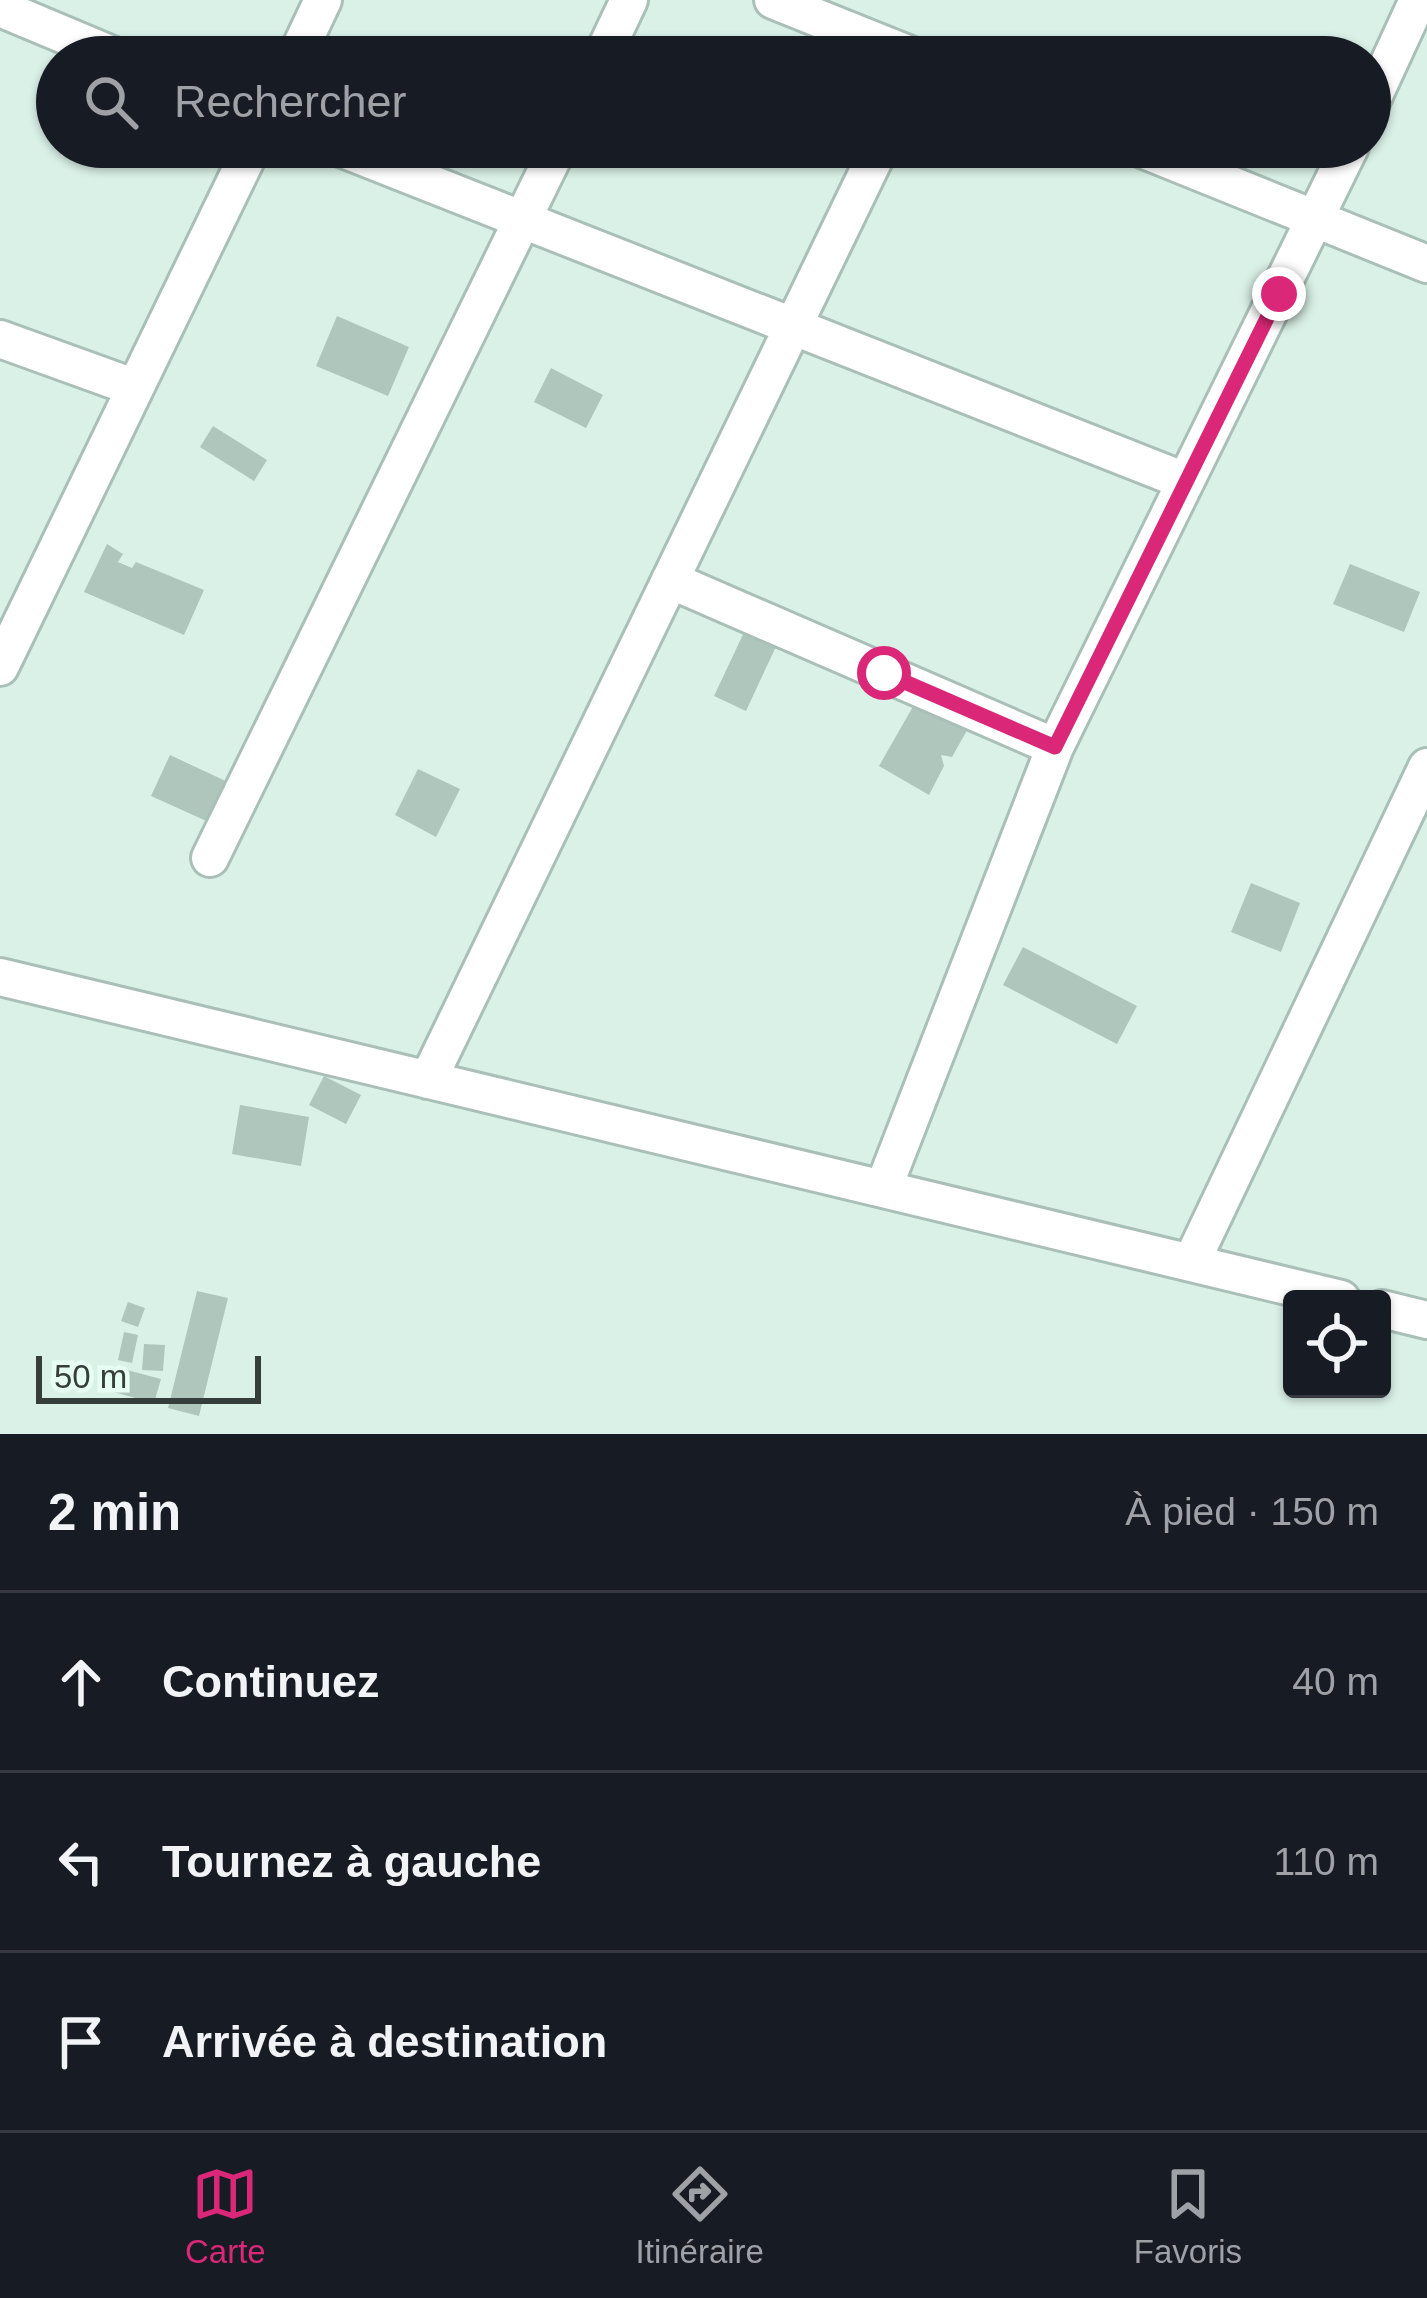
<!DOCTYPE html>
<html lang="fr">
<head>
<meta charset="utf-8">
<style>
  :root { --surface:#171b24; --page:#20242c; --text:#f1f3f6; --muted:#9ea1a6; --line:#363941; --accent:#db2777 }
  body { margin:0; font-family:Arial,sans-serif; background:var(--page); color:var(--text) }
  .controls { position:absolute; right:36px; bottom:36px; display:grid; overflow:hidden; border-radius:12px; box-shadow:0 3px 9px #0004 }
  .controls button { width:108px; height:108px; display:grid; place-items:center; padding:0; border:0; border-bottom:3px solid var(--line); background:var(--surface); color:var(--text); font:60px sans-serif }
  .scale { position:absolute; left:36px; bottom:30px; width:225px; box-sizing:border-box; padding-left:12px; border:6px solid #353e3b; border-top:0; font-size:33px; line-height:42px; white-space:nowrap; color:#353e3b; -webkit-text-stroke:9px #e7fef5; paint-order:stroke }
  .stop { position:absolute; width:36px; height:36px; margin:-27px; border:9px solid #db2777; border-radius:50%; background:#fff }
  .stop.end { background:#db2777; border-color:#fff; box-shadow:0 3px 12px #0008 }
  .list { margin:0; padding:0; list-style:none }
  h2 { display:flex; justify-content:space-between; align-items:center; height:156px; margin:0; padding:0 48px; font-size:51px }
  h2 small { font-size:39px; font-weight:400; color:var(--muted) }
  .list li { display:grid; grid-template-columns:78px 1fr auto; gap:36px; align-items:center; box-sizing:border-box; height:180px; padding:0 48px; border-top:3px solid var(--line) }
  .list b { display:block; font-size:45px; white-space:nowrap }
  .list em { font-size:39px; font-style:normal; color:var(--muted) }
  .icon { flex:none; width:66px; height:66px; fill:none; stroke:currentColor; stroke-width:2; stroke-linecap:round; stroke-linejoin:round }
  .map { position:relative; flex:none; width:1427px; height:1434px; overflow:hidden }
  .search { position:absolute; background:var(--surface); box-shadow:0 3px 9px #0004; left:36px; right:36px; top:36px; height:132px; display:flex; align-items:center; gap:30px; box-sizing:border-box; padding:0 42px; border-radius:66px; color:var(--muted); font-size:45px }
  .sheet { height:696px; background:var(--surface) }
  nav { display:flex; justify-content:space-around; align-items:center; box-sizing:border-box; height:168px; border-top:3px solid var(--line); background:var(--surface); font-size:33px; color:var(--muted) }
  nav a { display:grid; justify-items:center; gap:6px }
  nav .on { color:var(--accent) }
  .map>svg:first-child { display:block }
  .building { fill:#afc6bd }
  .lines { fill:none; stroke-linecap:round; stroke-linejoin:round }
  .minor-casing { stroke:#a9bfb7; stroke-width:42 }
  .minor { stroke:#fff; stroke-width:36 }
  .route { stroke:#db2777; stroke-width:15 }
</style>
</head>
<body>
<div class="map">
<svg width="1427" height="1434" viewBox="0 0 1427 1434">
  <rect width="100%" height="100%" fill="#daf1e8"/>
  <!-- building -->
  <path class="building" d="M337,316L409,347L388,396L316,366Z
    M551,368L603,395L586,428L534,402Z
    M213,426L267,460L254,481L200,447Z
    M107,544L123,554L118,562L132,568L136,562L204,590L184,635L84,592Z
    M1350,564L1420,592L1404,632L1333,604Z
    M747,626L779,640L746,711L714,696Z
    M919,696L970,725L952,757L941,755L944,766L929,795L879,766Z
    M170,755L232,784L213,824L151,796Z
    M418,769L460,789L436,837L395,815Z
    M1251,883L1300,903L1281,952L1231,932Z
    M1023,947L1137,1006L1117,1044L1003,985Z
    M324,1076L361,1095L346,1124L309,1105Z
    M240,1105L309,1117L301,1166L232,1154Z
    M197,1291L228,1298L199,1416L168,1408Z
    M128,1302L145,1308L138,1327L121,1321Z
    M124,1332L138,1335L132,1363L118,1360Z
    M144,1344L165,1345L163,1371L142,1370Z
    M112,1366L161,1379L154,1403L106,1390Z"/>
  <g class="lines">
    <!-- minor casing -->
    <g class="minor-casing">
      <path id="minor" d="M773,0L915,57
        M0,8L117,57
        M296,57L323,0
        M602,57L629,0
        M1370,104L1418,0
        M338,147L1185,481
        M1137,147L1427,264
        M0,339L133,387
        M670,580L1055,747
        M0,667L252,147
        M210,858L558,147
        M0,977L1341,1299
        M428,1080L880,147
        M883,1189L1055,747L1350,147
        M1191,1263L1427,767
        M1382,1309L1427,1320"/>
    </g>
    <!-- minor -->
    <use href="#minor" class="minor"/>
  </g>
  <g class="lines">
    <!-- route -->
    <path class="route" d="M884,673L1055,747L1279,294"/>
  </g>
</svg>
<div class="controls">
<button><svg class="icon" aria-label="locate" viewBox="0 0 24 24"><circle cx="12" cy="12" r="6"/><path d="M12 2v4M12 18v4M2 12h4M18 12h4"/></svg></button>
</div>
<div class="scale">50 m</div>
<div class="stop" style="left:884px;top:673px"></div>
<div class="stop end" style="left:1279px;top:294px"></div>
<div class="search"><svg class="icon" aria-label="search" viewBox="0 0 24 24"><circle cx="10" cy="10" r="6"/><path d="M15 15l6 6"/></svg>Rechercher</div>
</div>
<section class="sheet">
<h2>2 min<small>À pied · 150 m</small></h2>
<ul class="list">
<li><svg class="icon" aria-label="ahead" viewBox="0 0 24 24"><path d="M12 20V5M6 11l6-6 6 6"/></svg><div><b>Continuez</b></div><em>40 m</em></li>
<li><svg class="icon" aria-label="left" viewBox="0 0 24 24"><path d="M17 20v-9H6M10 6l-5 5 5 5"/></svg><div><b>Tournez à gauche</b></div><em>110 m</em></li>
<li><svg class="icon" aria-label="arrive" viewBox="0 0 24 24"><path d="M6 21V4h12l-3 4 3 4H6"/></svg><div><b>Arrivée à destination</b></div></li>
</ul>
</section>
<nav>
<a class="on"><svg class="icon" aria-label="map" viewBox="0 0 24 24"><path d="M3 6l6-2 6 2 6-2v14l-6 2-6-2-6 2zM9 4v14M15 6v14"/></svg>Carte</a>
<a><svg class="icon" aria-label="directions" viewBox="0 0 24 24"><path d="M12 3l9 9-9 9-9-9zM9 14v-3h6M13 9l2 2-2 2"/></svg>Itinéraire</a>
<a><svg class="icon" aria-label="saved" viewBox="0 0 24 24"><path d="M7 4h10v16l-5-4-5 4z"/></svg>Favoris</a>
</nav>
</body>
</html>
